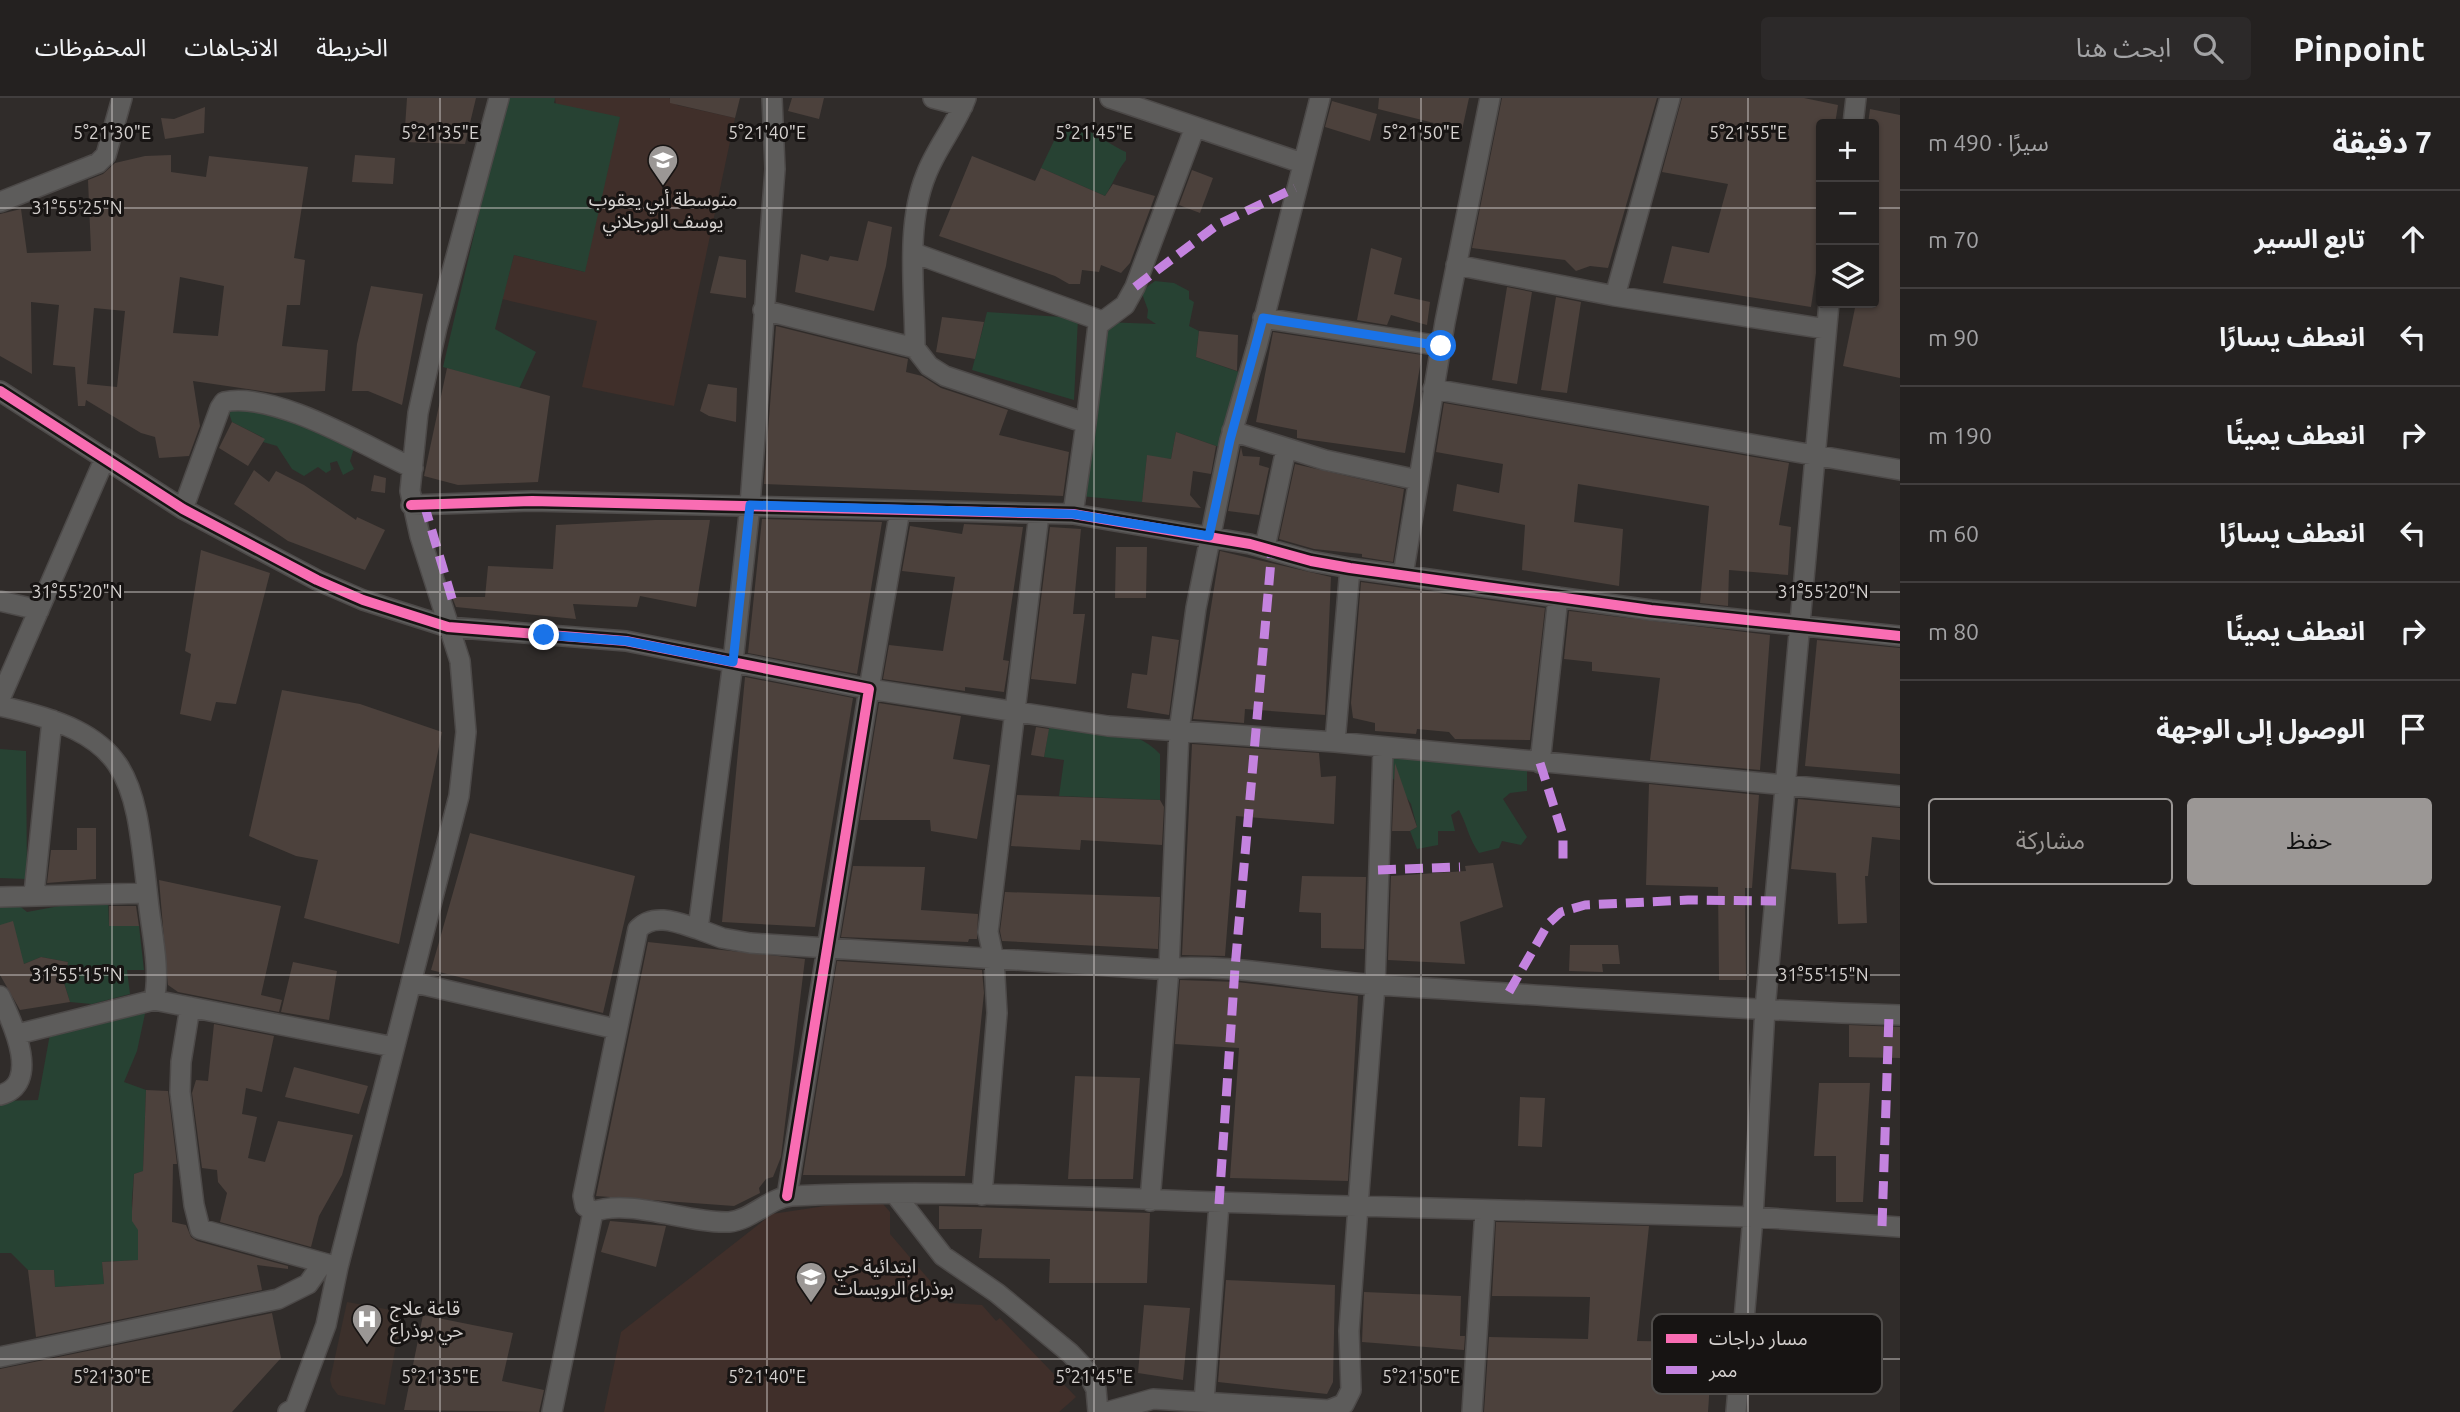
<!DOCTYPE html>
<html lang="ar">
<head>
<meta charset="utf-8">
<style>
  :root { --surface:#242120; --page:#2c2929; --text:#f1f3f6; --muted:#a3a3a5; --line:#413e3e; --accent:#9b9795 }
  body { margin:0; font-family:Ubuntu,"Noto Sans Arabic",sans-serif; background:var(--page); color:var(--text); direction:rtl }
  .controls { position:absolute; right:21px; top:21px; display:grid; overflow:hidden; border-radius:7px; box-shadow:0 2px 5px #0004 }
  .controls button { width:63px; height:63px; display:grid; place-items:center; padding:0; border:0; border-bottom:2px solid var(--line); background:var(--surface); color:var(--text); font:35px sans-serif }
  .stop { position:absolute; width:21px; height:21px; margin:-16px; border:5px solid #1a73e8; border-radius:50%; background:#fff }
  .stop.end { background:#1a73e8; border-color:#fff; box-shadow:0 2px 7px #0008 }
  .list { margin:0; padding:0; list-style:none }
  h2 { display:flex; justify-content:space-between; align-items:center; height:91px; margin:0; padding:0 28px; font-size:30px }
  h2 small { font-size:23px; font-weight:400; color:var(--muted) }
  .list li { display:grid; grid-template-columns:46px 1fr auto; gap:21px; align-items:center; box-sizing:border-box; height:98px; padding:0 28px; border-top:2px solid var(--line) }
  .list b { display:block; font-size:26px; white-space:nowrap }
  .list em { font-size:23px; font-style:normal; color:var(--muted) }
  .actions { display:flex; gap:14px; padding:21px 28px }
  .actions a { flex:1; padding:16px 0; border:2px solid var(--accent); border-radius:7px; text-align:center; font-size:24px; color:var(--accent) }
  .actions .main { background:var(--accent); color:#111 }
  .icon { flex:none; width:38px; height:38px; fill:none; stroke:currentColor; stroke-width:2; stroke-linecap:round; stroke-linejoin:round }
  .map { position:relative; flex:none; width:1900px; height:1314px; overflow:hidden; direction:ltr }
  header { display:flex; align-items:center; gap:42px; box-sizing:border-box; height:98px; padding:0 35px; background:var(--surface); border-bottom:2px solid var(--line) }
  header strong { font-size:33px }
  nav { display:flex; gap:38px; margin-inline-start:auto; font-size:24px }
  .search { width:490px; height:63px; background:var(--page); display:flex; align-items:center; gap:18px; box-sizing:border-box; padding:0 24px; border-radius:7px; color:var(--muted); font-size:26px }
  main { display:flex }
  aside { flex:1; background:var(--surface) }
  .map>svg:first-child { display:block }
  .built { fill:#3c302b }
  .education { fill:#402f2a }
  .green { fill:#274233 }
  .building { fill:#4c413c; fill-rule:evenodd }
  .lines { fill:none; stroke-linecap:round; stroke-linejoin:round }
  .minor-casing { stroke:#4d4a49; stroke-width:22 }
  .minor { stroke:#5d5c5b; stroke-width:19 }
  .quiet { stroke:#c483df; stroke-width:9; stroke-dasharray:18 9; stroke-linecap:butt }
  .cycleway-casing { stroke:#171413; stroke-width:15 }
  .cycleway { stroke:#f96db3; stroke-width:10 }
  .route { stroke:#1a73e8; stroke-width:9 }
  .ticks { fill:none; stroke:#d5d1cf; stroke-width:2; stroke-opacity:0.45 }
  .labels { text-anchor:middle; dominant-baseline:central; stroke-width:6; stroke-linejoin:round; paint-order:stroke }
  .poi-label { font-size:19px; fill:#d5d1cf; stroke:#171413; text-anchor:start }
  .key { fill:#171413; stroke:#504d4b; stroke-width:2 }
  .key-label { font-size:19px; fill:#d5d1cf }
  .ticks-label { font-size:18px; text-anchor:middle; fill:#d5d1cf; stroke:#171413; stroke-width:6; stroke-linejoin:round; paint-order:stroke }
</style>
</head>
<body>
<header>
<strong>Pinpoint</strong>
<div class="search"><svg class="icon" aria-label="search" viewBox="0 0 24 24"><circle cx="10" cy="10" r="6"/><path d="M15 15l6 6"/></svg>ابحث هنا</div>
<nav><a>الخريطة</a><a>الاتجاهات</a><a>المحفوظات</a></nav>
</header>
<main>
<aside>
<h2>7 دقيقة<small>سيرًا · 490 m</small></h2>
<ul class="list">
<li><svg class="icon" aria-label="ahead" viewBox="0 0 24 24"><path d="M12 20V5M6 11l6-6 6 6"/></svg><div><b>تابع السير</b></div><em>70 m</em></li>
<li><svg class="icon" aria-label="left" viewBox="0 0 24 24"><path d="M17 20v-9H6M10 6l-5 5 5 5"/></svg><div><b>انعطف يسارًا</b></div><em>90 m</em></li>
<li><svg class="icon" aria-label="right" viewBox="0 0 24 24"><path d="M7 20v-9h11M14 6l5 5-5 5"/></svg><div><b>انعطف يمينًا</b></div><em>190 m</em></li>
<li><svg class="icon" aria-label="left" viewBox="0 0 24 24"><path d="M17 20v-9H6M10 6l-5 5 5 5"/></svg><div><b>انعطف يسارًا</b></div><em>60 m</em></li>
<li><svg class="icon" aria-label="right" viewBox="0 0 24 24"><path d="M7 20v-9h11M14 6l5 5-5 5"/></svg><div><b>انعطف يمينًا</b></div><em>80 m</em></li>
<li><svg class="icon" aria-label="arrive" viewBox="0 0 24 24"><path d="M6 21V4h12l-3 4 3 4H6"/></svg><div><b>الوصول إلى الوجهة</b></div></li>
</ul>
<div class="actions"><a class="main">حفظ</a><a>مشاركة</a></div>
</aside>
<div class="map">
<svg width="1900" height="1314" viewBox="0 0 1900 1314">
  <rect width="100%" height="100%" fill="#302c2a"/>
  <!-- built -->
  <path class="built" d="M347,1204L402,1214L385,1307L338,1297L332,1289L330,1282Z"/>
  <!-- education -->
  <path class="education" d="M555,0H669L677,7L735,20L674,308L582,289L597,223L502,201L514,157L585,174Z
    M878,1100L890,1114V1136L949,1205L982,1207L996,1223L1000,1220L1076,1299L1059,1314H604L621,1234L772,1116Z"/>
  <!-- green -->
  <path class="green" d="M506,0H555L554,5L620,19L585,174L514,157L495,231L536,254L519,291L443,269Z
    M1063,24C1087,28 1103,43 1126,54V62C1117,73 1113,86 1105,98L1041,70Z
    M1155,183L1174,185L1189,193V201L1194,204L1189,228L1199,233L1196,259L1239,274L1219,349L1176,334L1171,361L1147,358L1142,404L1080,398L1104,224L1156,226L1147,220L1148,212L1141,193Z
    M987,214L1078,220L1074,302L972,272Z
    M251,301L354,350L350,363L354,371L343,377L337,363L330,365L331,372L326,375L318,369L304,378L292,371L277,348L263,344L262,339L232,324L229,315Z
    M1050,623C1086,629 1134,628 1160,656V702L1059,698L1064,662L1044,659Z
    M0,651L26,653L27,781L0,780Z
    M1392,656L1527,667V693L1510,695L1503,701L1527,739L1521,747L1502,743L1499,750L1479,755C1469,741 1467,727 1459,712L1451,717L1455,733H1438V747L1417,751L1410,733L1417,729L1411,706L1392,679Z
    M0,792L27,814L108,799L109,828H139L144,872H127L130,896L92,906L70,904L64,885L68,864L41,859L24,866L0,827Z
    M146,911L137,953L124,984L146,992L143,1073L134,1076C132,1108 127,1116 146,1144L138,1145V1162L102,1164L104,1186L55,1189L54,1172H28L11,1155H0V1003L38,1002L52,925Z"/>
  <!-- building -->
  <path class="building" d="M407,0H476L465,46L404,44Z
    M670,0H740L735,20L670,5Z
    M792,0H824L819,21L788,13Z
    M1379,0H1469L1462,32L1378,11Z
    M1502,0H1657L1608,170L1590,168L1576,173L1565,162L1472,150Z
    M1682,0H1804L1838,7L1835,26H1821V141L1811,209L1663,185L1672,148L1709,155L1728,86L1662,74Z
    M1332,3L1377,16L1370,43L1325,29Z
    M205,9L204,35L165,41L161,20L174,21Z
    M1870,11L1900,17V280L1843,268L1856,205H1874V26H1868Z
    M171,57V74L206,79L209,58L308,69L294,160L305,162L300,207H287L282,248L328,252L325,293L274,295L193,283L200,328L189,358L159,360L155,339L141,335L86,302L85,308H78L75,269L53,267L59,207L31,204L32,276L0,258V116L21,111L27,155L91,153L88,82L103,76L115,65L145,58ZM180,179L224,188L218,238L173,235ZM94,210L125,213L117,289L87,286Z
    M355,57L395,60L393,86L352,84Z
    M972,58L1035,83L1041,70L1105,98L1113,86L1155,98L1130,165L1121,175L1101,167L1099,174L1082,172L1080,186H1069L1055,178L939,138Z
    M1192,72L1213,80L1200,115L1179,107Z
    M868,123L892,129L886,168L874,213L795,194L801,156L828,163L830,158L858,163Z
    M1371,150L1402,160L1394,196L1430,204L1427,227L1391,217L1387,227L1357,222Z
    M719,158L746,162V200L710,195Z
    M371,188L423,196L402,307L368,293H352L357,246Z
    M1507,189L1532,194L1517,286L1492,282Z
    M1556,199L1581,204L1567,295L1541,292Z
    M942,219L984,224L975,261L936,254Z
    M776,228L908,261L906,274L922,278L941,290L1008,312L999,337L1069,354L1063,398L764,386Z
    M1199,233L1238,237L1237,273L1196,259Z
    M1273,234L1422,257L1405,355L1297,340V332L1256,324Z
    M447,270L550,298L538,384L458,387L424,378Z
    M708,286L737,290L736,324L709,318L700,313Z
    M1444,305L1789,365L1779,427L1791,429L1788,477L1729,472L1728,508L1700,505L1709,408L1578,386L1574,424L1623,431L1619,488L1522,472L1525,427L1453,413L1457,386L1499,395L1503,366L1436,354Z
    M232,324L265,341L248,368L219,350Z
    M1176,334L1216,348L1211,376L1193,373L1190,397L1201,410L1142,404L1147,357L1171,361Z
    M1241,349L1243,358L1260,359L1259,367L1269,370L1259,417L1228,413Z
    M1295,366L1404,391L1393,464L1362,459V456L1314,451L1279,441Z
    M254,372L269,384L276,373L304,387L356,422L357,419L385,432L365,472L288,443L234,406Z
    M374,377L386,380L385,395L371,393Z
    M762,421L882,424L857,576L748,555Z
    M655,422H710L696,509L640,498L637,509L573,506L576,521L456,509L452,499H485L488,468L553,471L556,427Z
    M964,426L1023,429L1003,562L1009,563L1004,594L965,589V593L883,581L889,547L943,553L955,479L902,473L910,428L962,436Z
    M1050,429L1081,431L1073,516H1085L1076,586L1031,581Z
    M1116,449H1147L1146,500H1115Z
    M201,452L270,475L236,606L216,604L211,623L180,616L191,556L185,553Z
    M1220,453L1331,479L1325,617L1245,611L1244,625L1193,621Z
    M1361,484L1545,510L1530,642L1455,641L1449,634L1417,631L1416,636L1375,633V625L1353,620L1351,605Z
    M1569,513L1770,537L1760,672L1650,662L1660,580L1592,573V564L1564,561Z
    M1152,538L1179,542L1169,617L1127,610L1132,575L1147,577Z
    M1817,542L1900,550V676L1805,668Z
    M745,579L853,600L815,829L722,824Z
    M282,592L360,606L442,634L399,846L304,820L318,762L296,758L249,738Z
    M879,605L961,618L953,661L990,667L977,741L931,733L930,722H860Z
    M1036,629L1049,631L1044,659L1031,657Z
    M1192,646L1319,655L1321,679L1336,678L1334,726L1236,718L1225,858L1182,857Z
    M1395,665L1417,729L1410,733H1392Z
    M1649,686L1759,697L1752,790H1745L1746,882H1719L1718,789L1646,787Z
    M1017,697L1160,702L1164,709L1162,747L1081,742L1080,752L1011,748Z
    M1798,701L1900,710V742L1872,739L1868,778H1865L1867,825L1838,826L1836,775L1791,771Z
    M77,730H96V781L47,785L51,752H77Z
    M470,735L635,778L603,915L431,872Z
    M1493,765L1503,809L1460,824L1465,866L1388,862L1391,778L1466,773L1465,768Z
    M853,768L925,769L921,812L978,816L977,841H969L968,844L841,839Z
    M1302,778L1366,779L1364,851L1321,850V815L1299,814Z
    M159,782L281,808L261,897L282,902L279,914L178,894L168,887Z
    M1005,794L1160,799L1158,851L1002,843L1000,833Z
    M109,808H136L139,828H109Z
    M13,823L24,866L41,859L68,864L64,885L70,904L20,912L0,877V827Z
    M648,844L805,861L781,1059L773,1079L766,1081L759,1090L760,1095L734,1108L596,1098Z
    M1570,847H1618L1620,866H1602L1603,874L1569,873Z
    M837,863L982,872L984,895L965,1078L803,1077Z
    M293,864L337,873L329,922L281,914Z
    M1180,882L1237,884L1358,898L1348,1083L1230,1080L1239,950L1175,946Z
    M214,926L274,938L262,994L246,990L242,1016L257,1019L248,1060L265,1064L278,1023L353,1037L342,1077L319,1118L311,1149L220,1124L227,1095L218,1084L217,1072L202,1070L192,995L196,982L208,983Z
    M1849,927L1900,929V960L1849,959Z
    M294,969L368,988L359,1016L285,999Z
    M1075,978L1140,980L1133,1081H1068Z
    M1819,985H1870L1863,1104H1836V1058H1814Z
    M146,992L168,993L177,1066H173L172,1124L186,1127L191,1139L197,1143L288,1168V1171L257,1167L262,1192L36,1239L28,1172H54L55,1189L104,1186L102,1164L138,1162V1132L132,1123V1113L134,1076L143,1073Z
    M1520,999L1545,1000L1542,1049L1518,1048Z
    M939,1108L1150,1115L1147,1185H1049L1050,1161L979,1160L982,1131H939Z
    M610,1123L666,1128L656,1169L601,1154Z
    M1496,1124L1649,1128L1637,1243L1702,1244L1712,1254L1708,1314H1484L1489,1239L1588,1241L1590,1199L1492,1198Z
    M1226,1182L1335,1187L1333,1284L1327,1296L1218,1284Z
    M1364,1194L1461,1198L1460,1238H1465L1464,1252L1362,1244Z
    M1144,1207L1190,1210L1183,1282L1138,1275Z
    M272,1215L281,1260L232,1314H0V1271Z
    M423,1217L513,1235L502,1283L544,1292L539,1314L404,1312Z"/>
  <g class="lines">
    <!-- minor casing -->
    <g class="minor-casing">
      <path id="minor" d="M933,0L963,8
        M1110,0L1302,65
        M1853,26L1856,0
        M0,104L98,65L106,57L122,0
        M914,155L1102,223
        M1456,167L1615,198L1826,231
        M1615,198L1670,0
        M763,212L915,250L929,268L945,278L1086,325L1073,416
        M1263,220L1441,248
        M915,250C915,195 905,128 926,77C936,50 956,27 966,0
        M1433,291L1900,372
        M0,293L183,411L317,482L363,502L448,529L626,543L869,591L787,1098
        M1086,325L1098,227L1125,207L1135,189L1195,29
        M1232,333L1325,362L1418,382
        M411,407L532,403L1073,416L1250,446L1311,463L1350,470L1651,512L1900,538
        M183,411L220,310L224,304C275,293 365,348 413,370
        M900,412L869,591L1108,628L1335,644L1900,698
        M1265,449L1286,351
        M1403,477L1445,224L1490,0
        M0,503L39,512
        M0,601L105,360
        M0,608C134,637 134,677 148,801C151,832 161,871 154,902L394,949
        M1335,644L1350,470
        M1540,665L1558,499
        M34,796L52,622
        M0,799L147,795
        M698,831L722,840L750,845L1155,871C1230,864 1302,882 1377,887C1551,897 1725,912 1900,917
        M411,884L616,931
        M0,898C11,922 43,986 0,997
        M190,909L181,964L180,994L194,1107L200,1131L338,1169
        M18,936L154,902
        M895,1096L943,1158L997,1195L1070,1255L1087,1273L1096,1291L1098,1314
        M982,1097L997,915L994,862L988,834L1039,416
        M1150,1103L1169,870L1179,633L1196,510L1230,342L1257,248L1320,0
        M593,1114L585,1108L583,1098L638,831C654,814 679,825 698,831L733,564L750,407L775,71L772,0
        M0,1259L278,1201L308,1186L323,1165
        M1204,1304L1219,1106
        M288,1314L295,1310L326,1227L338,1169L459,698L466,634L460,563L420,438L410,393L418,315L437,229L499,0
        M552,1314L593,1114C629,1100 689,1126 729,1124C752,1122 770,1099 792,1098C980,1089 1170,1105 1358,1108L1375,887L1383,651
        M1107,1314L1153,1301L1329,1312L1344,1306L1351,1292L1349,1233L1358,1108L1753,1119L1900,1129
        M1472,1314L1485,1112
        M1736,1314L1753,1119L1765,911L1829,205"/>
    </g>
    <!-- minor -->
    <use href="#minor" class="minor"/>
    <!-- quiet -->
    <path class="quiet" d="M1135,189L1217,127L1295,90
      M424,406L453,504
      M1540,665L1563,737V762
      M1378,772L1460,769
      M1509,894L1548,826L1561,814L1585,807L1688,802L1776,803
      M1219,1106L1235,870L1272,451
      M1882,1128L1889,916"/>
    <!-- cycleway casing -->
    <g class="cycleway-casing">
      <path id="cycleway" d="M0,293L183,411L317,482L363,502L448,529L626,543L869,591L787,1098
        M411,407L532,403L1073,416L1250,446L1311,463L1350,470L1651,512L1900,538"/>
    </g>
    <!-- cycleway -->
    <use href="#cycleway" class="cycleway"/>
  </g>
  <g class="lines">
    <!-- route -->
    <path class="route" d="M544,537L626,543L733,564L750,407L1073,416L1209,438L1230,342L1263,220L1441,248"/>
  </g>
  <!-- ticks -->
  <path class="ticks" d="M112,0V1314M440,0V1314M767,0V1314M1094,0V1314M1421,0V1314M1748,0V1314M0,110H1821M1874,110H1900M0,494H1900M0,877H1900M0,1261H1900"/>
  <!-- icons -->
  <defs>
    <g id="school-pin" transform="scale(1.575)"><path d="M0 17L-7.5 6A9.5 9.5 0 1 1 7.5 6Z" fill="#9b9795" stroke="#171413"/><path d="M0-5L7-2L0 1L-7-2ZM-4 1L0 2.5L4 1V4Q0 6-4 4Z" fill="#fff"/></g>
    <g id="hospital-pin" transform="scale(1.575)"><path d="M0 17L-7.5 6A9.5 9.5 0 1 1 7.5 6Z" fill="#9b9795" stroke="#171413"/><path d="M-5-5h3v3.5h4V-5h3V5h-3V1.5h-4V5h-3Z" fill="#fff"/></g>
  </defs>
  <g fill-rule="evenodd">
    <use href="#school-pin" x="663" y="62"/>
    <use href="#school-pin" x="811" y="1179"/>
    <use href="#hospital-pin" x="367" y="1221"/>
  </g>
  <g class="labels">
    <!-- poi labels -->
    <g class="poi-label">
      <text x="663" y="101" text-anchor="middle">متوسطة أبي يعقوب<tspan x="663" dy="22">يوسف الورجلاني</tspan></text>
      <text x="834" y="1168">ابتدائية حي<tspan x="834" dy="22">بوذراع الرويسات</tspan></text>
      <text x="390" y="1210">قاعة علاج<tspan x="390" dy="22">حي بوذراع</tspan></text>
    </g>
  </g>
  <!-- legend -->
  <rect x="1652" y="1216" width="230" height="80" rx="10" class="key"/>
  <rect x="1666" y="1236" width="31" height="9" fill="#f96db3"/>
  <rect x="1666" y="1268" width="31" height="8" fill="#c483df"/>
  <g class="key-label">
    <text x="1709" y="1247">مسار دراجات</text>
    <text x="1709" y="1279">ممر</text>
  </g>
  <g class="ticks-label">
    <text x="112" y="41">5°21'30"E</text>
    <text x="440" y="41">5°21'35"E</text>
    <text x="767" y="41">5°21'40"E</text>
    <text x="1094" y="41">5°21'45"E</text>
    <text x="1421" y="41">5°21'50"E</text>
    <text x="1748" y="41">5°21'55"E</text>
    <text x="77" y="116">31°55'25"N</text>
    <text x="77" y="500">31°55'20"N</text>
    <text x="1823" y="500">31°55'20"N</text>
    <text x="77" y="883">31°55'15"N</text>
    <text x="1823" y="883">31°55'15"N</text>
    <text x="112" y="1285">5°21'30"E</text>
    <text x="440" y="1285">5°21'35"E</text>
    <text x="767" y="1285">5°21'40"E</text>
    <text x="1094" y="1285">5°21'45"E</text>
    <text x="1421" y="1285">5°21'50"E</text>
  </g>
</svg>
<div class="controls">
<button>+</button>
<button>−</button>
<button><svg class="icon" aria-label="layers" viewBox="0 0 24 24"><path d="M12 4l9 5-9 5-9-5zM3 14l9 5 9-5"/></svg></button>
</div>
<div class="stop" style="left:1441px;top:248px"></div>
<div class="stop end" style="left:544px;top:537px"></div>
</div>
</main>
</body>
</html>
